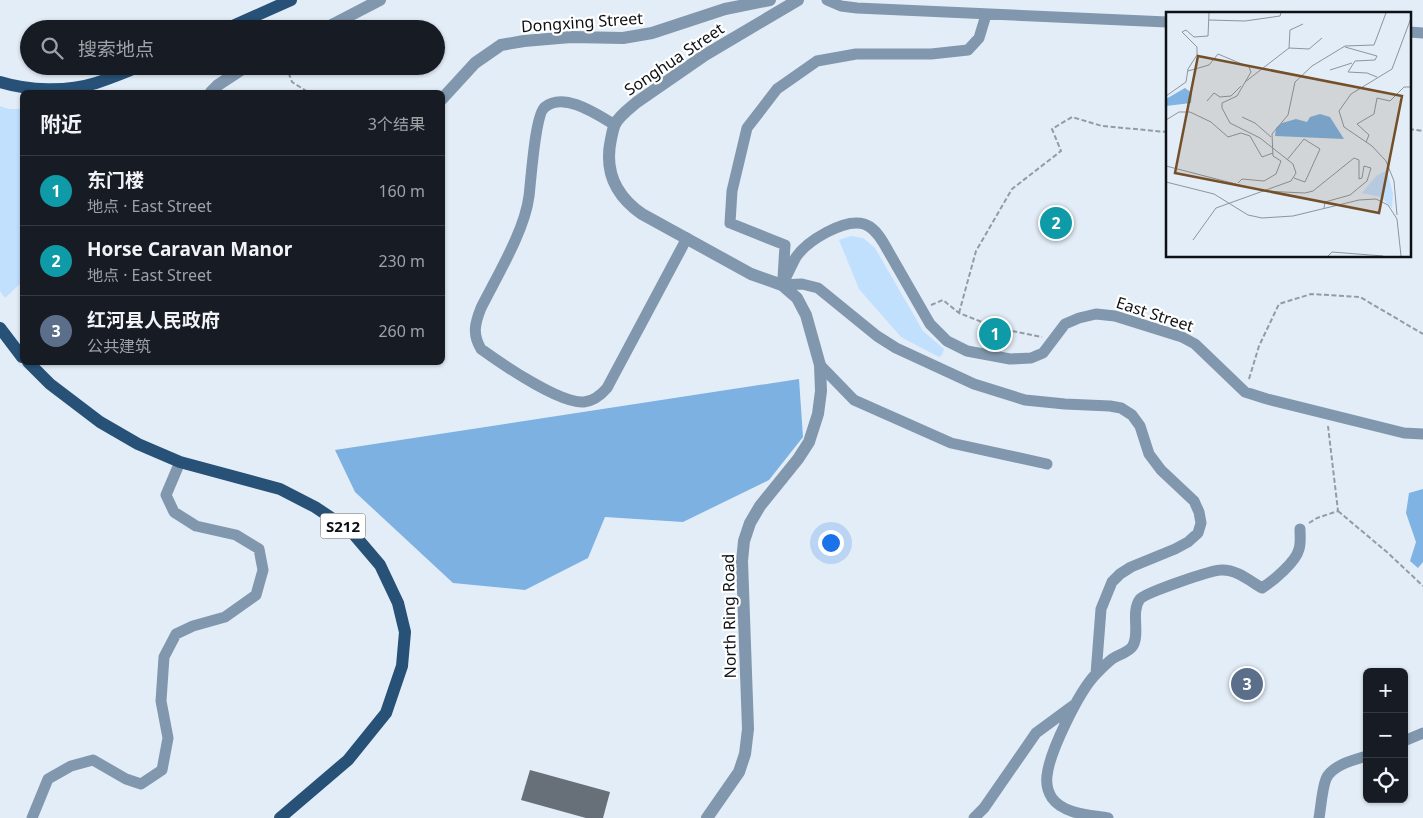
<!DOCTYPE html>
<html lang="zh">
<head>
<meta charset="utf-8">
<style>
  :root { --surface:#171b24; --page:#242831; --text:#f1f3f6; --muted:#9ea1a6; --line:#363941; --accent:#db2777 }
  body { margin:0; font-family:"Noto Sans","Noto Sans SC",sans-serif; background:var(--page); color:var(--text) }
  .controls { position:absolute; right:15px; bottom:15px; display:grid; overflow:hidden; border-radius:8px; box-shadow:0 1px 4px #0004 }
  .controls button { width:45px; height:45px; display:grid; place-items:center; padding:0; border:0; border-bottom:1px solid var(--line); background:var(--surface); color:var(--text); font:25px sans-serif }
  .you { position:absolute; left:830px; top:542px; width:18px; height:18px; margin:-12px; border:4px solid #fff; border-radius:50%; background:#1a73e8; box-shadow:0 0 0 8px #1a73e833 }
  .badge { display:grid; place-items:center; width:32px; height:32px; border-radius:50%; background:var(--accent); color:#fff; font-size:16px; font-weight:700 }
  .pin { position:absolute; translate:-50% -50%; border:2px solid #fff; box-shadow:0 1px 5px #0006 }
  .list { margin:0; padding:0; list-style:none }
  h2 { display:flex; justify-content:space-between; align-items:center; height:65px; margin:0; padding:0 20px; font-size:21px }
  h2 small { font-size:16px; font-weight:400; color:var(--muted) }
  .list li { display:grid; grid-template-columns:32px 1fr auto; gap:15px; align-items:center; box-sizing:border-box; height:70px; padding:0 20px; border-top:1px solid var(--line) }
  .list b { display:block; font-size:19px; white-space:nowrap }
  .list p { margin:0; font-size:16px; white-space:nowrap; color:var(--muted) }
  .list em { font-size:16px; font-style:normal; color:var(--muted) }
  .icon { flex:none; width:28px; height:28px; fill:none; stroke:currentColor; stroke-width:2; stroke-linecap:round; stroke-linejoin:round }
  .map { position:relative; flex:none; width:1423px; height:818px; overflow:hidden }
  .search { position:absolute; background:var(--surface); box-shadow:0 1px 4px #0004; left:20px; top:20px; width:425px; height:55px; display:flex; align-items:center; gap:12px; box-sizing:border-box; padding:0 18px; border-radius:28px; color:var(--muted); font-size:19px }
  .panel { position:absolute; background:var(--surface); box-shadow:0 1px 4px #0004; left:20px; top:90px; width:425px; height:275px; border-radius:8px }
  .map>svg:first-child { display:block }
  .green { fill:#c1e0fe }
  .forest { fill:#7cb1e2 }
  .water { fill:#7eb3e4 }
  .building { fill:#677079 }
  .lines { fill:none; stroke-linecap:round; stroke-linejoin:round }
  .path { stroke:#949ba3; stroke-width:2; stroke-dasharray:5 2.5; stroke-linecap:butt }
  .minor { stroke:#8197ad; stroke-width:11 }
  .tertiary { stroke:#8197ad; stroke-width:12 }
  .primary { stroke:#275176; stroke-width:12 }
  .labels { text-anchor:middle; dominant-baseline:central; stroke-width:4.5; stroke-linejoin:round; paint-order:stroke }
  .shield { fill:#fff; stroke:#56585a; stroke-width:1 }
  .shield-label { font-size:15px; font-weight:bold; fill:#0d1014 }
  .street-label { font-size:16px; fill:#0d1014; stroke:#fff }
  .inset-road { fill:none; stroke:#8d959c; stroke-width:1 }
  .view { fill:#735029; fill-opacity:0.15; stroke:#735029; stroke-width:2.5 }
  .inset-edge { fill:none; stroke:#0d1014; stroke-width:2.5 }
</style>
</head>
<body>
<div class="map">
<svg width="1423" height="818" viewBox="0 0 1423 818">
  <rect width="100%" height="100%" fill="#e3edf7"/>
  <!-- green -->
  <path class="green" d="M0,106L9,109H22V282L5,298L0,291Z
    M851,236L863,238L875,248L923,331L944,349L942,355L939,357L901,337L859,289L839,240Z"/>
  <!-- forest -->
  <path class="forest" d="M799,379L803,437L769,480L683,522L605,517L588,558L525,590L453,583L355,492L335,450Z"/>
  <!-- water -->
  <path class="water" d="M1423,489V562L1418,568L1410,561L1416,542L1406,513L1409,493Z"/>
  <!-- building -->
  <path class="building" d="M530,770L610,792L603,818H586L521,800Z"/>
  <g class="lines">
    <!-- path -->
    <path class="path" d="M286,66L292,82L308,92
      M1409,129L1423,131
      M931,305L943,300L959,313L997,328L1042,337
      M959,313L976,251L1012,189L1061,151L1052,129L1072,117L1102,126L1167,132
      M1249,379L1259,346L1279,304L1311,294L1360,297L1423,334
      M1338,511L1388,553L1423,586
      M1309,523L1317,518L1338,511L1328,426"/>
    <!-- minor -->
    <path class="minor" d="M827,0L841,6L857,8L1167,22
      M1409,32L1423,33
      M615,125C598,115 564,91 545,107C535,114 531,181 529,196C525,230 497,276 481,308C475,323 472,334 481,349C502,364 560,404 584,402C594,401 601,395 607,388L687,238
      M783,278L785,245L730,223L732,191L747,128L777,89L817,61L856,54H931L968,50L979,38L986,15
      M782,285C787,276 791,266 796,257C807,241 844,218 864,224C873,227 878,234 883,242L930,324L947,341L967,351L1010,359L1031,358L1043,353L1065,324L1079,318L1096,314L1115,316L1182,337L1195,344L1245,392L1267,399L1404,433L1423,434
      M782,285L802,284L818,288L877,336L896,348L974,384L1025,400L1065,404L1110,406L1121,408L1132,415L1140,426L1149,454L1161,470L1194,501L1199,512L1201,523L1198,533L1188,542L1175,549L1131,567L1120,574L1112,582L1101,609L1096,674
      M820,365L854,400L951,443L1047,464
      M1404,741L1423,733
      M32,818L48,779L71,766L93,760L126,779L141,784L162,770L168,738L161,701L164,657L176,634L193,626L225,617L256,595L263,570L259,549L236,535L196,526L174,512L166,495L180,462
      M974,818L984,808L1036,733L1074,705
      M1108,818C1091,815 1063,814 1052,798C1048,792 1046,784 1047,776C1049,753 1079,691 1096,674C1101,669 1107,663 1112,659C1118,655 1127,653 1132,647C1141,635 1130,612 1140,599C1145,593 1211,570 1221,570C1236,569 1250,581 1262,588C1273,581 1296,562 1299,549C1301,543 1300,535 1300,529
      M1319,818C1321,807 1322,789 1326,779C1332,765 1354,760 1367,756"/>
    <!-- tertiary -->
    <path class="tertiary" d="M324,29L380,0
      M211,92L218,85L247,66
      M442,99L475,63L501,45L524,41L571,37L623,38L652,33L725,9L770,0
      M707,818L739,772L745,754L748,729L742,561L744,541L750,523L760,506L798,459L809,442L818,414L821,391L820,365L806,315L797,298L782,285L751,274L642,214C616,196 604,171 611,139C612,135 613,128 615,124C620,115 630,108 637,102L705,55L798,0"/>
    <!-- primary -->
    <path class="primary" d="M226,29L291,0
      M0,82C29,91 67,92 96,83C111,78 126,72 140,66
      M0,328L22,357
      M28,362L50,384L100,422L138,444L180,462L280,489L315,507L351,531L380,565L398,603L405,632L402,666L386,713L348,760L280,818"/>
  </g>
  <g class="labels">
    <!-- shield labels -->
    <rect class="shield" x="320.5" y="513.5" width="45" height="25" rx="4"/>
    <g class="shield-label">
      <text x="343" y="526">S212</text>
    </g>
    <!-- street labels -->
    <g class="street-label">
      <text transform="translate(582 22) rotate(-4)">Dongxing Street</text>
      <text transform="translate(674 59) rotate(-34)">Songhua Street</text>
      <text transform="translate(1155 314) rotate(18)">East Street</text>
      <text transform="translate(729 616) rotate(-91)">North Ring Road</text>
    </g>
  </g>
  <!-- overview -->
  <g transform="translate(1166 12)">
    <rect width="245" height="245" fill="#e3edf7"/>
    <path d="M221,158L227,182L226,196L215,185L196,181L210,164Z" fill="#c1e0fe"/>
    <path d="M154,102L164,105L178,127L109,124L110,116L116,111L130,107L141,110L144,105Z" fill="#7cb1e2"/>
    <path d="M19,76L26,81L25,91L0,94V87Z" fill="#7eb3e4"/>
    <path class="inset-road" d="M43,8L79,9L114,4L115,1M179,35L211,44L209,48L189,49L182,60L201,61L211,65M123,36L124,18L137,12M164,58L186,51M22,59L43,53L52,42L83,55L85,60L71,84L56,91V96L64,111L94,126L127,152L130,161L125,169L50,196L27,228M79,70L123,36L143,37L156,26M0,84L20,70L22,57L31,43V35L16,20L20,18L28,25L42,24L43,1M41,89L48,81L54,85L65,84L75,74M76,105L89,111L105,125M0,108L13,100H24L45,110L62,125L75,121L84,124L96,145L107,141M200,130L203,123L191,112L208,102L211,86L224,89L238,75H245M121,148L138,127L154,137L139,170L128,166M0,154L97,179L139,181L147,179L188,146L193,148V167L196,166L198,154L205,156L201,169L184,183L159,190L158,196M0,170L48,182L82,203L96,206L127,204L193,188L210,187L222,193L231,207L235,244M72,171L76,167L98,169L110,162L115,149L107,144L106,122L122,103L129,70L146,54L179,34L208,33L220,1M231,203L228,169L220,149L206,134L178,115L173,99L185,82L226,57L245,6M162,244L166,240L217,244"/>
    <path class="view" d="M32,44L236,84L213,201L9,161Z"/>
    <rect width="245" height="245" class="inset-edge"/>
  </g>
</svg>
<div class="controls">
<button>+</button>
<button>−</button>
<button><svg class="icon" aria-label="locate" viewBox="0 0 24 24"><circle cx="12" cy="12" r="6"/><path d="M12 2v4M12 18v4M2 12h4M18 12h4"/></svg></button>
</div>
<div class="you"></div>
<div class="pin badge" style="left:995px;top:334px;background:#0f9aa8">1</div>
<div class="pin badge" style="left:1056px;top:223px;background:#0f9aa8">2</div>
<div class="pin badge" style="left:1247px;top:684px;background:#5c6f8a">3</div>
<div class="search"><svg class="icon" aria-label="search" viewBox="0 0 24 24"><circle cx="10" cy="10" r="6"/><path d="M15 15l6 6"/></svg>搜索地点</div>
<section class="panel">
<h2>附近<small>3个结果</small></h2>
<ul class="list">
<li><span class="badge" style="background:#0f9aa8">1</span><div><b>东门楼</b><p>地点 · East Street</p></div><em>160 m</em></li>
<li><span class="badge" style="background:#0f9aa8">2</span><div><b>Horse Caravan Manor</b><p>地点 · East Street</p></div><em>230 m</em></li>
<li><span class="badge" style="background:#5c6f8a">3</span><div><b>红河县人民政府</b><p>公共建筑</p></div><em>260 m</em></li>
</ul>
</section>
</div>
</body>
</html>
